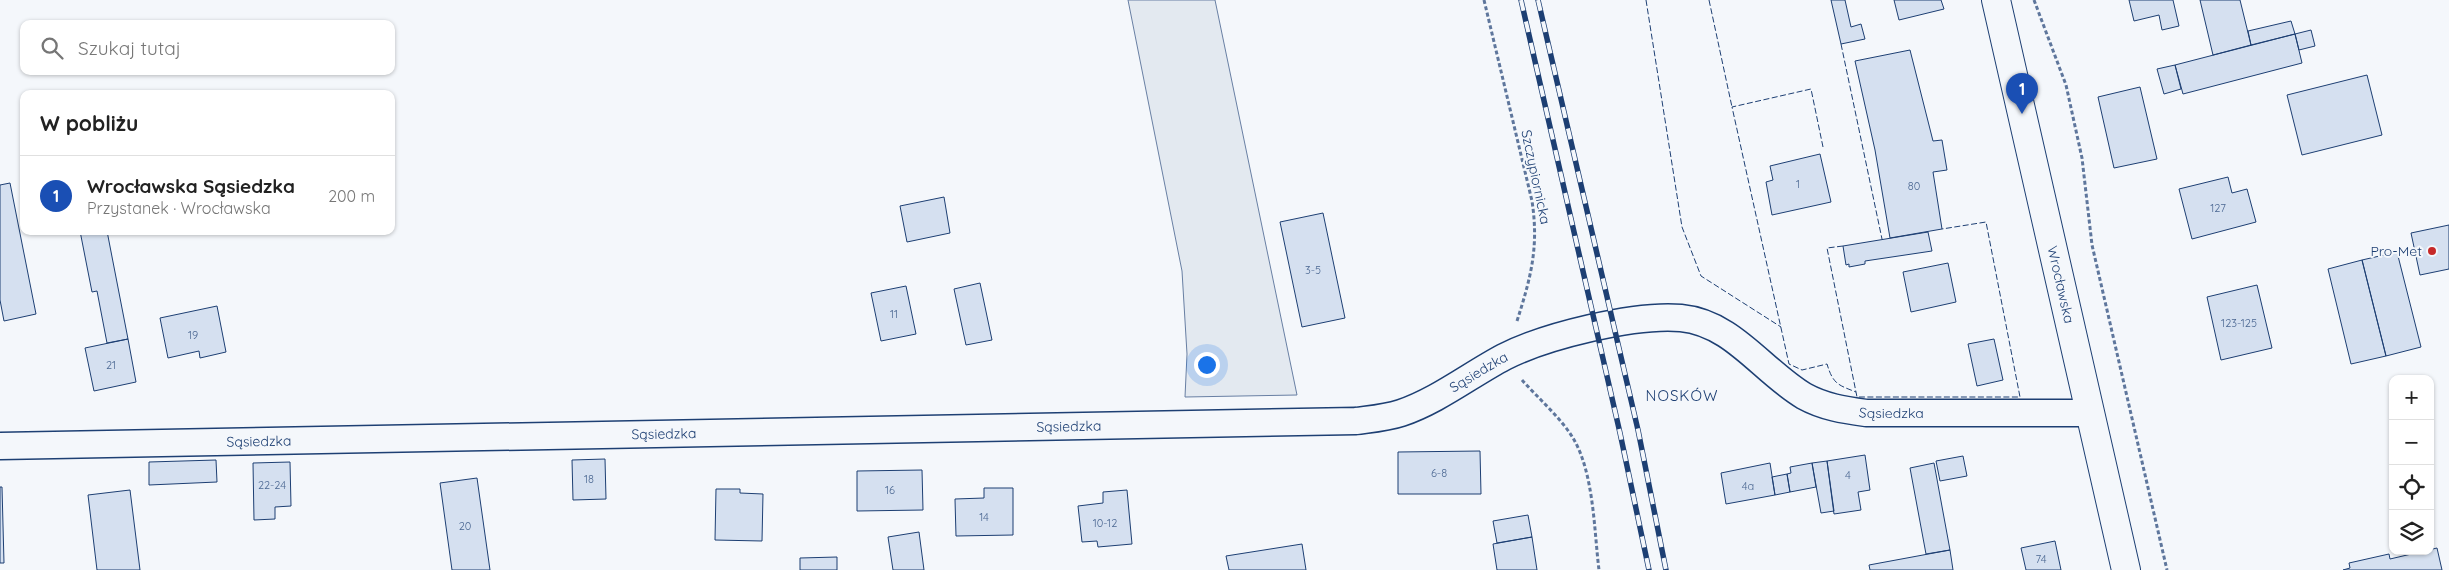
<!DOCTYPE html>
<html lang="pl">
<head>
<meta charset="utf-8">
<style>
  :root { --surface:#fff; --page:#f2f2f2; --text:#222; --muted:#767676; --line:#e0e0e0; --accent:#c62828 }
  body { margin:0; font-family:Quicksand,sans-serif; background:var(--page); color:var(--text) }
  .controls { position:absolute; right:15px; bottom:15px; display:grid; overflow:hidden; border-radius:10px; box-shadow:0 1px 4px #0004 }
  .controls button { width:45px; height:45px; display:grid; place-items:center; padding:0; border:0; border-bottom:1px solid var(--line); background:var(--surface); color:var(--text); font:25px sans-serif }
  .you { position:absolute; left:1206px; top:364px; width:18px; height:18px; margin:-12px; border:4px solid #fff; border-radius:50%; background:#1a73e8; box-shadow:0 0 0 8px #1a73e833 }
  .badge { display:grid; place-items:center; width:32px; height:32px; border-radius:50%; background:var(--accent); color:#fff; font-size:16px; font-weight:700 }
  .pin { position:absolute; translate:-50% -41px; filter:drop-shadow(0 1px 2px #0008) }
  .pin::after { content:''; position:absolute; top:26px; width:18px; height:15px; background:inherit; clip-path:polygon(0 0,100% 0,50% 100%) }
  .list { margin:0; padding:0; list-style:none }
  h2 { display:flex; justify-content:space-between; align-items:center; height:65px; margin:0; padding:0 20px; font-size:21px }
  h2 small { font-size:16px; font-weight:400; color:var(--muted) }
  .list li { display:grid; grid-template-columns:32px 1fr auto; gap:15px; align-items:center; box-sizing:border-box; height:80px; padding:0 20px; border-top:1px solid var(--line) }
  .list b { display:block; font-size:19px; white-space:nowrap }
  .list p { margin:0; font-size:16px; white-space:nowrap; color:var(--muted) }
  .list em { font-size:16px; font-style:normal; color:var(--muted) }
  .icon { flex:none; width:28px; height:28px; fill:none; stroke:currentColor; stroke-width:2; stroke-linecap:round; stroke-linejoin:round }
  .map { position:relative; flex:none; width:2449px; height:570px; overflow:hidden }
  .search { position:absolute; background:var(--surface); box-shadow:0 1px 4px #0004; left:20px; top:20px; width:375px; height:55px; display:flex; align-items:center; gap:12px; box-sizing:border-box; padding:0 18px; border-radius:10px; color:var(--muted); font-size:19px }
  .panel { position:absolute; background:var(--surface); box-shadow:0 1px 4px #0004; left:20px; top:90px; width:375px; height:145px; border-radius:10px }
  .map>svg:first-child { display:block }
  .green { fill:#e3e9f0; stroke:#687fa3 }
  .building { fill:#d5e0f0; stroke:#1d3f73 }
  .lines { fill:none; stroke-linecap:round; stroke-linejoin:round }
  .minor-casing { stroke:#1d3f73; stroke-width:29 }
  .tertiary-casing { stroke:#1d3f73; stroke-width:30 }
  .path { stroke:#5e769c; stroke-width:3; stroke-dasharray:4 2.5; stroke-linecap:butt }
  .minor { stroke:#f4f7fb; stroke-width:26 }
  .tertiary { stroke:#f4f7fb; stroke-width:28 }
  .rail-casing { stroke:#1d3f73; stroke-width:5.5 }
  .rail { stroke:#f4f7fb; stroke-width:4; stroke-dasharray:11; stroke-linecap:butt }
  .fence { stroke:#1d3f73; stroke-width:1; stroke-dasharray:6 2.5; stroke-linecap:butt }
  .poi-dot { fill:#c62828; stroke:#f4f7fb; stroke-width:2 }
  .labels { text-anchor:middle; dominant-baseline:central; stroke-width:4; stroke-linejoin:round; paint-order:stroke }
  .number-label { font-size:11px; fill:#4b6792 }
  .street-label { font-size:14px; fill:#1d3f73; stroke:#f4f7fb }
  .poi-label { font-size:14px; fill:#1d3f73; stroke:#f4f7fb; text-anchor:end }
  .neighbourhood-label { font-size:15px; letter-spacing:1px; fill:#1d3f73; stroke:#f4f7fb }
</style>
</head>
<body>
<div class="map">
<svg width="2449" height="570" viewBox="0 0 2449 570">
  <rect width="100%" height="100%" fill="#f4f7fb"/>
  <!-- green -->
  <path class="green" d="M1128,0H1215L1297,395L1185,397L1187,354L1182,271Z"/>
  <!-- building -->
  <path class="building" d="M1831,0H1845L1851,27L1861,24L1865,39L1841,44Z
    M1894,0H1941L1944,9L1899,20Z
    M2129,0H2173L2179,26L2162,30L2159,15L2134,21Z
    M2200,0H2240L2251,45L2213,55Z
    M2291,21L2295,34L2251,45L2248,31Z
    M2311,30L2315,46L2299,50L2295,34Z
    M2295,34L2302,63L2183,94L2175,65Z
    M1910,50L1933,141L1942,140L1947,170L1933,172L1942,229L1890,238L1875,150L1855,61Z
    M2175,65L2181,89L2164,94L2157,69Z
    M2367,75L2382,135L2302,155L2287,95Z
    M2140,87L2157,159L2114,168L2098,97Z
    M1820,154L1831,202L1772,215L1766,182L1773,180L1770,166Z
    M2228,177L2232,193L2247,189L2256,222L2192,239L2179,189Z
    M10,183L36,314L4,321L0,300V185Z
    M944,197L950,233L907,242L900,206Z
    M1323,213L1345,318L1302,327L1280,222Z
    M2449,225V269L2420,275L2411,233Z
    M80,231H107L128,339L107,343L97,291L92,292Z
    M1928,232L1932,251L1865,261V264L1849,267V264L1846,265L1843,246Z
    M2397,252L2421,347L2386,356L2362,260Z
    M2362,260L2386,356L2351,364L2328,269Z
    M1948,263L1956,302L1911,312L1903,272Z
    M980,283L992,340L966,345L954,289Z
    M2257,285L2272,348L2221,360L2207,297Z
    M906,286L916,334L881,341L871,293Z
    M217,306L226,352L200,358L199,351L168,358L160,318Z
    M128,339L136,382L94,391L85,348Z
    M1994,339L2003,380L1977,386L1968,344Z
    M1480,451L1481,494H1398V452Z
    M1865,455L1870,490L1858,492L1861,510L1834,514L1827,461Z
    M1963,456L1967,476L1940,481L1936,461Z
    M605,459L606,499L573,500L572,460Z
    M216,460L217,482L149,485V462Z
    M1827,461L1834,511L1821,513L1812,463Z
    M290,462L291,506L275,507V519L254,520L253,463Z
    M1770,463L1775,495L1726,504L1721,473Z
    M1812,463L1816,487L1790,492L1787,474L1791,473L1790,467Z
    M1934,463L1950,550L1926,554L1910,468Z
    M922,470L923,510L857,511V471Z
    M1787,474L1790,492L1775,495L1772,477Z
    M477,478L490,570H452L440,483Z
    M0,487H2L4,563H0Z
    M984,488H1013V535L956,536L955,499L984,498Z
    M716,489H740V493L763,494L762,541L715,540Z
    M130,490L140,570H97L88,495Z
    M1127,490L1132,544L1098,547L1097,541L1082,542L1078,506L1103,503V492Z
    M1528,515L1532,537L1497,543L1493,521Z
    M919,532L924,570H893L888,537Z
    M1532,537L1537,570H1497L1493,544Z
    M2055,541L2061,570H2026L2021,548Z
    M1302,544L1306,570H1229L1226,556Z
    M2437,548L2442,570H2343L2350,568L2349,563L2389,554L2390,559Z
    M1950,550L1953,570H1870L1869,565Z
    M837,557V570H800V558Z"/>
  <g class="lines">
    <!-- minor casing -->
    <g class="minor-casing">
      <g id="minor">
        <path id="s1" d="M0,446L1356,421C1371,419 1386,418 1401,413C1437,401 1470,375 1504,357C1545,336 1634,314 1681,318C1733,323 1762,371 1804,396C1824,407 1844,410 1866,413H2090"/>
      </g>
    </g>
    <!-- tertiary casing -->
    <g class="tertiary-casing">
      <g id="tertiary">
        <path id="s2" d="M1996,0L2126,570"/>
      </g>
    </g>
    <!-- path -->
    <path class="path" d="M1484,0L1532,201C1539,247 1531,277 1517,321
      M2034,0L2066,85L2082,158L2092,245L2167,570
      M1522,380C1538,398 1560,417 1573,438C1594,473 1594,530 1599,570"/>
    <!-- minor -->
    <use href="#minor" class="minor"/>
    <!-- tertiary -->
    <use href="#tertiary" class="tertiary"/>
    <!-- rail casing -->
    <g class="rail-casing">
      <path id="rail" d="M1521,0L1620,433L1649,570
        M1538,0L1638,430L1666,570"/>
    </g>
    <!-- rail -->
    <use href="#rail" class="rail"/>
    <!-- fence -->
    <path class="fence" d="M1646,0L1682,227L1701,276L1781,327
      M1709,0L1732,107
      M1841,44L1882,239
      M1823,147L1811,89L1732,107L1789,364L1802,370L1827,364C1833,384 1838,385 1856,392
      M1843,246L1827,248L1857,397H2020L1986,222L1942,229"/>
  </g>
  <!-- markers -->
  <circle class="poi-dot" cx="2432" cy="251" r="5"/>
  <g class="labels">
    <!-- number labels -->
    <g class="number-label">
      <text x="1798" y="184">1</text>
      <text x="1914" y="186">80</text>
      <text x="2218" y="208">127</text>
      <text x="1313" y="270">3-5</text>
      <text x="894" y="314">11</text>
      <text x="2239" y="323">123-125</text>
      <text x="193" y="335">19</text>
      <text x="111" y="365">21</text>
      <text x="1439" y="473">6-8</text>
      <text x="1848" y="475">4</text>
      <text x="589" y="479">18</text>
      <text x="272" y="485">22-24</text>
      <text x="1748" y="486">4a</text>
      <text x="890" y="490">16</text>
      <text x="984" y="517">14</text>
      <text x="1105" y="523">10-12</text>
      <text x="465" y="526">20</text>
      <text x="2041" y="559">74</text>
    </g>
    <!-- street labels -->
    <g class="street-label">
      <text transform="translate(1536 177) rotate(78)">Szczypiornicka</text>
      <text stroke="none"><textPath href="#s2" startOffset="292">Wrocławska</textPath></text>
      <text stroke="none"><textPath href="#s1" startOffset="1490">Sąsiedzka</textPath></text>
      <text stroke="none"><textPath href="#s1" startOffset="1940">Sąsiedzka</textPath></text>
      <text stroke="none"><textPath href="#s1" startOffset="1069">Sąsiedzka</textPath></text>
      <text stroke="none"><textPath href="#s1" startOffset="664">Sąsiedzka</textPath></text>
      <text stroke="none"><textPath href="#s1" startOffset="259">Sąsiedzka</textPath></text>
    </g>
    <!-- poi labels -->
    <g class="poi-label">
      <text x="2422" y="251">Pro-Met</text>
    </g>
    <!-- neighbourhood labels -->
    <g class="neighbourhood-label">
      <text x="1682" y="395">NOSKÓW</text>
    </g>
  </g>
</svg>
<div class="controls">
<button>+</button>
<button>−</button>
<button><svg class="icon" aria-label="locate" viewBox="0 0 24 24"><circle cx="12" cy="12" r="6"/><path d="M12 2v4M12 18v4M2 12h4M18 12h4"/></svg></button>
<button><svg class="icon" aria-label="layers" viewBox="0 0 24 24"><path d="M12 4l9 5-9 5-9-5zM3 14l9 5 9-5"/></svg></button>
</div>
<div class="you"></div>
<div class="pin badge" style="left:2022px;top:114px;background:#1a4fb4">1</div>
<div class="search"><svg class="icon" aria-label="search" viewBox="0 0 24 24"><circle cx="10" cy="10" r="6"/><path d="M15 15l6 6"/></svg>Szukaj tutaj</div>
<section class="panel">
<h2>W pobliżu<small></small></h2>
<ul class="list">
<li><span class="badge" style="background:#1a4fb4">1</span><div><b>Wrocławska Sąsiedzka</b><p>Przystanek · Wrocławska</p></div><em>200 m</em></li>
</ul>
</section>
</div>
</body>
</html>
